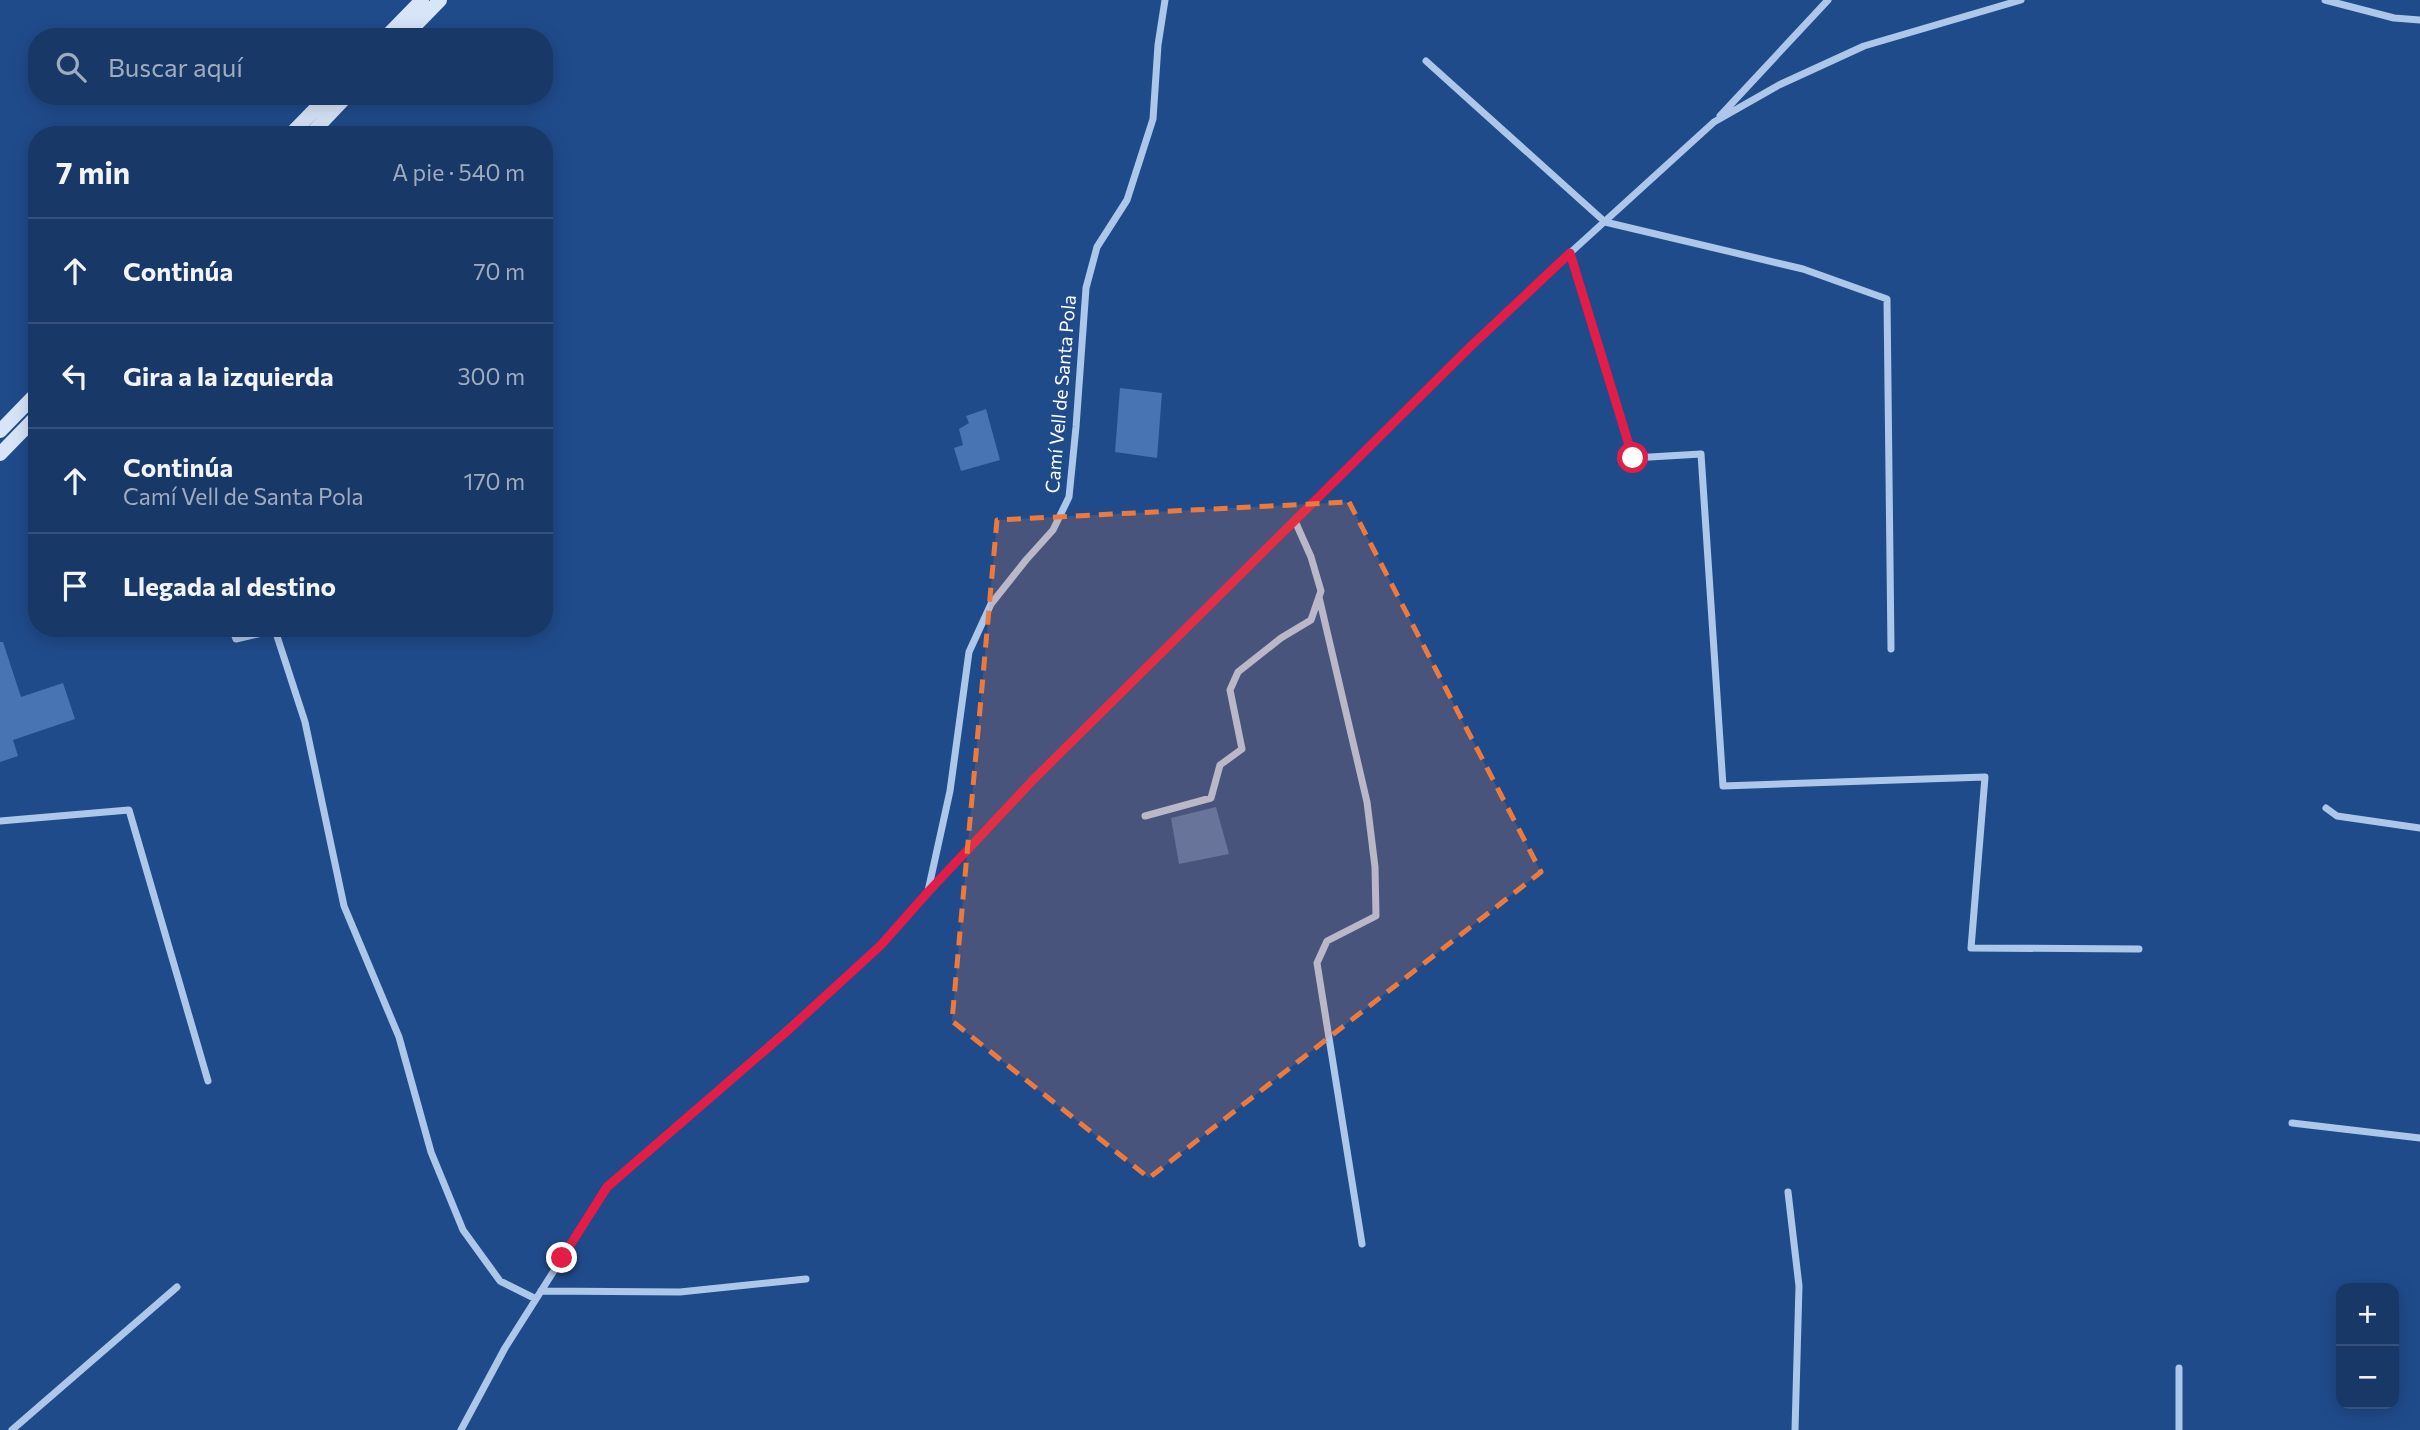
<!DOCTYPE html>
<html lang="es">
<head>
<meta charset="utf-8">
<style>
  :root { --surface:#183868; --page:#254371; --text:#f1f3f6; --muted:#9facc0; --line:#36527c }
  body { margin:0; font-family:Commissioner,sans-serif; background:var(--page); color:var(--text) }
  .controls { position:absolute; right:21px; bottom:21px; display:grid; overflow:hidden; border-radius:14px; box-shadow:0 4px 18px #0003 }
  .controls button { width:63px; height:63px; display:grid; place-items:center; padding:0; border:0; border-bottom:2px solid var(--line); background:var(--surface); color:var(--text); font:35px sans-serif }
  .stop { position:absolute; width:21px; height:21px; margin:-16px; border:5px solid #e11d48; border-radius:50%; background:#fff }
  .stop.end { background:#e11d48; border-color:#fff; box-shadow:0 2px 7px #0008 }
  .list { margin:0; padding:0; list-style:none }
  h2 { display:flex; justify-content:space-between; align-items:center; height:91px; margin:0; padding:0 28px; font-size:30px }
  h2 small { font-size:23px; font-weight:400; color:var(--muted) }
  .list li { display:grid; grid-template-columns:46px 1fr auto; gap:21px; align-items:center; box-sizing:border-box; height:105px; padding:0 28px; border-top:2px solid var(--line) }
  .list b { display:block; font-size:26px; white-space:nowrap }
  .list p { margin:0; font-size:23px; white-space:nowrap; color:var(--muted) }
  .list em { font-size:23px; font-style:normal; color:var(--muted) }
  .icon { flex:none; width:38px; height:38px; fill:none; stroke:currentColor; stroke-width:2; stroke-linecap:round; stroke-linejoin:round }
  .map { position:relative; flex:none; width:2420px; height:1430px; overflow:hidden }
  .search { position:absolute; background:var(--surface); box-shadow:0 4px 18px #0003; left:28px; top:28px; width:525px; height:77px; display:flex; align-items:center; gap:18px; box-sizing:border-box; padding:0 24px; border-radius:28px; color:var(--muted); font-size:26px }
  .panel { position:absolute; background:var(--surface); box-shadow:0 4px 18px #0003; left:28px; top:126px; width:525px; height:511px; border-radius:28px }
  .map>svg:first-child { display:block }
  .building { fill:#4974b3 }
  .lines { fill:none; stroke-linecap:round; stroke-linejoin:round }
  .minor { stroke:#adc7eb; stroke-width:7 }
  .secondary { stroke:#d8e5f9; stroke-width:14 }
  .route { stroke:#e11d48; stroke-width:9 }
  .marked { fill:#ed7a3d; fill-opacity:0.2; stroke:#ed7a3d; stroke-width:5; stroke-dasharray:14 9; stroke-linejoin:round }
  .labels { text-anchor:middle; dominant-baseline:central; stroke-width:7; stroke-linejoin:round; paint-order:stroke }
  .street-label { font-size:19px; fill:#fff; stroke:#204b8b }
</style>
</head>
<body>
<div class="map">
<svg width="2420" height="1430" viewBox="0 0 2420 1430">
  <rect width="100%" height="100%" fill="#204b8b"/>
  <!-- building -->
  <path class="building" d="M1120,388L1162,393L1157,458L1115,452Z
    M986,409L1000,460L961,471L954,448L963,445L959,429L969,423L966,416Z
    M0,642H3L21,697L63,683L75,719L13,740L18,756L0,762Z
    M1216,807L1229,854L1179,864L1171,818Z"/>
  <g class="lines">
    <!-- minor -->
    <path class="minor" d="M2325,0L2394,18L2420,20
      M1426,61L1605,222L1803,269L1887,299L1891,649
      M1720,116L1828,0
      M1570,253L1633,458L1701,454L1723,786L1985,777L1971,948L2139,949
      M1319,597L1367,802L1375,867L1376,916L1327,941L1317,963L1362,1244
      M232,628L236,639L275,630L305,722L344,906L399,1037L431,1152L463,1230L500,1281L536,1299
      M2326,808L2337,816L2420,828
      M1145,816L1211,798L1220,765L1242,749L1230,690L1238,672L1281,638L1311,620L1321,591L1311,557L1295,521
      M0,821L129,810L208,1081
      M928,891L950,791L969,652L991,604L1026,560L1053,530L1069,497L1076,427L1086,288L1097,247L1127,200L1153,119L1158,45L1165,0
      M2292,1123L2420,1138
      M1788,1192L1799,1286L1795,1430
      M541,1291L680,1292L806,1279
      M12,1430L177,1287
      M461,1430L505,1348L607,1187L784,1033L881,945L928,892L1033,780L1470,347L1570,253L1714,122L1779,85L1864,46L2021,0
      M2179,1430V1368"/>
    <!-- secondary -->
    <path class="secondary" d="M386,37L422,0
      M404,37L440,0
      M290,135L328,96
      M310,135L347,96
      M0,431L37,393
      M0,454L37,416"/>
  </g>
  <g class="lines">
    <!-- route -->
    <path class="route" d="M562,1258L607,1187L785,1033L881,945L928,892L1033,780L1470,347L1570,253L1633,458"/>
  </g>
  <!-- marked area -->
  <path class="marked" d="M1349,502L1541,872L1149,1178L952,1021L997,520Z"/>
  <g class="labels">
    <!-- street labels -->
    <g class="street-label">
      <text transform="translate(1060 394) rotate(-85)">Camí Vell de Santa Pola</text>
    </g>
  </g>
</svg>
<div class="controls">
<button>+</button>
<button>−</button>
</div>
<div class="stop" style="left:1633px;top:458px"></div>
<div class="stop end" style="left:562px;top:1258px"></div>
<div class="search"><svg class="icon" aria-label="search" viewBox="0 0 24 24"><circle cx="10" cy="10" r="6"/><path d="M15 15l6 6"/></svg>Buscar aquí</div>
<section class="panel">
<h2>7 min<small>A pie · 540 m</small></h2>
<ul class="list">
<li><svg class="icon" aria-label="ahead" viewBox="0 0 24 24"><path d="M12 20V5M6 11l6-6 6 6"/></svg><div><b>Continúa</b></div><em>70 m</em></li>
<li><svg class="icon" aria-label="left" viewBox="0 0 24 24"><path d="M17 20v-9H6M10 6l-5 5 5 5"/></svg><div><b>Gira a la izquierda</b></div><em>300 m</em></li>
<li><svg class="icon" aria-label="ahead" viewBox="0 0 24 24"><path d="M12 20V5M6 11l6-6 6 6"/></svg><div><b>Continúa</b><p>Camí Vell de Santa Pola</p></div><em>170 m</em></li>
<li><svg class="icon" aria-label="arrive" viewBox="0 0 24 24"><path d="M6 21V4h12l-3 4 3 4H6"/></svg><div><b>Llegada al destino</b></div></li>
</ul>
</section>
</div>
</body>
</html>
